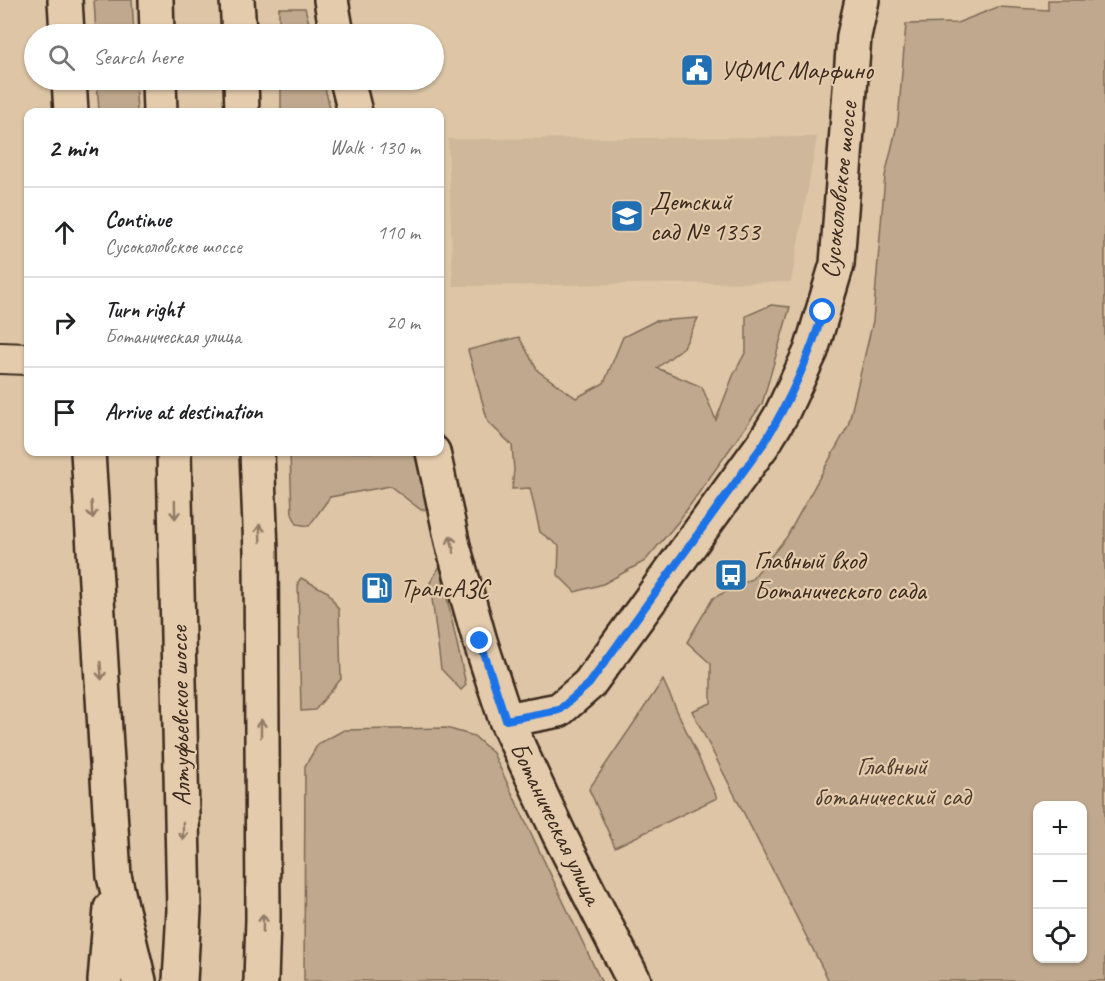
<!DOCTYPE html>
<html lang="en">
<head>
<meta charset="utf-8">
<style>
  :root { --surface:#fff; --page:#f2f2f2; --text:#202124; --muted:#757577; --line:#e0e0e0 }
  body { margin:0; font-family:Caveat,sans-serif; background:var(--page); color:var(--text) }
  .controls { position:absolute; right:18px; bottom:18px; display:grid; overflow:hidden; border-radius:12px; box-shadow:0 2px 4px #0004 }
  .controls button { width:54px; height:54px; display:grid; place-items:center; padding:0; border:0; border-bottom:2px solid var(--line); background:var(--surface); color:var(--text); font:30px sans-serif }
  .stop { position:absolute; width:18px; height:18px; margin:-14px; border:4px solid #1a73e8; border-radius:50%; background:#fff }
  .stop.end { background:#1a73e8; border-color:#fff; box-shadow:0 2px 6px #0008 }
  .list { margin:0; padding:0; list-style:none }
  h2 { display:flex; justify-content:space-between; align-items:center; height:78px; margin:0; padding:0 24px; font-size:26px }
  h2 small { font-size:20px; font-weight:400; color:var(--muted) }
  .list li { display:grid; grid-template-columns:39px 1fr auto; gap:18px; align-items:center; box-sizing:border-box; height:90px; padding:0 24px; border-top:2px solid var(--line) }
  .list b { display:block; font-size:22px; white-space:nowrap }
  .list p { margin:0; font-size:20px; white-space:nowrap; color:var(--muted) }
  .list em { font-size:20px; font-style:normal; color:var(--muted) }
  .icon { flex:none; width:33px; height:33px; fill:none; stroke:currentColor; stroke-width:2; stroke-linecap:round; stroke-linejoin:round }
  .map { position:relative; flex:none; width:1105px; height:981px; overflow:hidden }
  .search { position:absolute; background:var(--surface); box-shadow:0 2px 4px #0004; left:24px; top:24px; width:420px; height:66px; display:flex; align-items:center; gap:15px; box-sizing:border-box; padding:0 21px; border-radius:33px; color:var(--muted); font-size:22px }
  .panel { position:absolute; background:var(--surface); box-shadow:0 2px 4px #0004; left:24px; top:108px; width:420px; height:348px; border-radius:12px }
  .map>svg:first-child { display:block }
  .built { fill:#ceb79a }
  .green { fill:#bfa88d; stroke:#7d6956; stroke-width:1.5; fill-rule:evenodd }
  .lines { fill:none; stroke-linecap:round; stroke-linejoin:round }
  .street-casing { stroke:#3b2a1e; stroke-width:34 }
  .secondary-casing { stroke:#3b2a1e; stroke-width:38 }
  .street { stroke:#e4cbac; stroke-width:30 }
  .secondary { stroke:#e4cbac; stroke-width:33 }
  .oneway { stroke:#907a65 }
  .route { stroke:#1a73e8; stroke-width:8 }
  .labels { text-anchor:middle; dominant-baseline:central; stroke-width:4.5; stroke-linejoin:round; paint-order:stroke }
  .poi-label { font-size:26px; fill:#3b2a1e; stroke:#e4cbac; text-anchor:start }
  .street-label { font-size:26px; fill:#3b2a1e; stroke:#e4cbac }
  .park-label { font-size:26px; fill:#4f3d2f; stroke:#e4cbac }
</style>
</head>
<body>
<div class="map">
<svg width="1105" height="981" viewBox="0 0 1105 981">
  <rect width="100%" height="100%" fill="#ddc5a6"/>
  <filter id="ink" filterUnits="userSpaceOnUse"><feTurbulence type="fractalNoise" baseFrequency=".0167" numOctaves="2"/><feDisplacementMap in="SourceGraphic" scale="12" xChannelSelector="R" yChannelSelector="G"/><feConvolveMatrix kernelMatrix="1 2 1 2 8 2 1 2 1" color-interpolation-filters="sRGB"/></filter>
  <g filter="url(#ink)">
    <!-- built -->
    <path class="built" d="M817,137L791,282L453,286L448,139Z"/>
    <!-- green -->
    <path class="green" d="M94,0H132L134,34H96Z
      M1048,0H1105V981H829L692,711L711,703V664L687,642L713,598L752,579L786,538L848,426L873,321L885,176L898,121L906,24L957,23L998,7L1048,10ZM1038,806H1082V958H1038Z
      M279,8H305L312,34H279Z
      M97,80H135L137,112H99Z
      M281,80H323L331,112H281Z
      M771,305L790,307L762,404L678,522L645,561L603,584L575,592L558,575L559,546L540,532L530,488L512,489L514,470L512,445L488,422L468,350L519,337L538,371L576,398L604,383L623,337L655,321L698,318L684,347L657,368L702,387L716,420L733,376L746,351V316Z
      M290,452H414L428,509L421,510L390,486L330,497L309,526L297,524L292,514Z
      M440,566L466,685L461,690L441,669L430,583Z
      M301,578L328,592L339,610L341,679L315,710L301,711L298,582Z
      M663,680L717,798L615,847L589,789Z
      M446,728L474,736L493,753L601,981H304L305,766L318,744L344,730Z"/>
    <g class="lines">
      <!-- street casing -->
      <g class="street-casing">
        <path id="street" d="M0,358L28,359"/>
      </g>
      <!-- secondary casing -->
      <g class="secondary-casing">
        <path id="secondary" d="M65,0L67,34
          M156,0L157,34
          M237,0L239,34
          M331,0L337,34
          M69,80L71,112
          M159,80L160,112
          M241,80L242,112
          M347,80L355,112
          M88,452L114,876L139,981
          M174,452L184,910L180,981
          M257,452L261,551L263,919L261,981
          M433,452L453,546L480,641L506,720L559,834L634,981
          M506,720L559,710L589,684L764,443L781,415L811,351L837,264L854,36L862,0
          M105,981L111,908"/>
      </g>
      <!-- street -->
      <use href="#street" class="street"/>
      <!-- secondary -->
      <use href="#secondary" class="secondary"/>
    </g>
    <!-- one-way arrows -->
    <defs><path id="oneway-shaft" d="M-6 0H5M1.5-3L5.5 0L1.5 3" fill="none" stroke-width="1.6" stroke-linecap="round" stroke-linejoin="round" transform="scale(1.5)"/></defs>
    <g class="oneway">
      <use href="#oneway-shaft" transform="translate(92 510) rotate(87)"/>
      <use href="#oneway-shaft" transform="translate(175 510) rotate(89)"/>
      <use href="#oneway-shaft" transform="translate(260 533) rotate(-92)"/>
      <use href="#oneway-shaft" transform="translate(452 544) rotate(-103)"/>
      <use href="#oneway-shaft" transform="translate(101 671) rotate(86)"/>
      <use href="#oneway-shaft" transform="translate(261 728) rotate(-90)"/>
      <use href="#oneway-shaft" transform="translate(183 831) rotate(89)"/>
      <use href="#oneway-shaft" transform="translate(263 923) rotate(-89)"/>
    </g>
  </g>
  <g class="lines" filter="url(#ink)">
    <!-- route -->
    <path class="route" d="M480,641L506,720L559,710L589,684L764,443C789,402 809,358 823,312"/>
  </g>
  <!-- icons -->
  <defs>
    <g id="civic-square" transform="scale(1.725)"><rect x="-9" y="-9" width="18" height="18" rx="4" fill="#1f6fb2" stroke="#e4cbac"/><path d="M-.6-6.5H3V-4.5H.6V-3L4-1V1h2V6H-6V1h2V-1L-.6-3ZM-1.2 2.5V6h2.4V2.5Z" fill="#fff"/></g>
    <g id="school-square" transform="scale(1.725)"><rect x="-9" y="-9" width="18" height="18" rx="4" fill="#1f6fb2" stroke="#e4cbac"/><path d="M0-5L7-2L0 1L-7-2ZM-4 1L0 2.5L4 1V4Q0 6-4 4Z" fill="#fff"/></g>
    <g id="bus-square" transform="scale(1.725)"><rect x="-9" y="-9" width="18" height="18" rx="4" fill="#1f6fb2" stroke="#e4cbac"/><path d="M-5-6H5V4H4V6H2V4H-2V6H-4V4H-5ZM-3.5-4V0h7V-4ZM-3.5 1.2v1.5H-2V1.2ZM2 1.2v1.5H3.5V1.2Z" fill="#fff"/></g>
    <g id="fuel-square" transform="scale(1.725)"><rect x="-9" y="-9" width="18" height="18" rx="4" fill="#1f6fb2" stroke="#e4cbac"/><path d="M-5.5-6h7V0h2V4h1.3V-2.5L3-4.5l.8-.8L6-3V5H2.5V1h-1V6h-7ZM-4.2-4.7v3.2H.2V-4.7Z" fill="#fff"/></g>
  </defs>
  <g fill-rule="evenodd">
    <use href="#civic-square" x="697" y="70"/>
    <use href="#school-square" x="627" y="216"/>
    <use href="#bus-square" x="731" y="575"/>
    <use href="#fuel-square" x="377" y="588"/>
  </g>
  <g class="labels">
    <!-- poi labels -->
    <g class="poi-label">
      <text x="720" y="70">УФМС Марфино</text>
      <text x="650" y="201">Детский<tspan x="650" dy="30">сад № 1353</tspan></text>
      <text x="754" y="560">Главный вход<tspan x="754" dy="30">Ботанического сада</tspan></text>
      <text x="400" y="588">ТрансАЗС</text>
    </g>
    <!-- street labels -->
    <g class="street-label">
      <text transform="translate(839 190) rotate(-84)">Сусоколовское шоссе</text>
      <text transform="translate(180 716) rotate(-91)">Алтуфьевское шоссе</text>
      <text transform="translate(556 823) rotate(64)">Ботаническая улица</text>
    </g>
    <!-- park labels -->
    <g class="park-label">
      <text x="892" y="766">Главный<tspan x="892" dy="30">ботанический сад</tspan></text>
    </g>
  </g>
</svg>
<div class="controls">
<button>+</button>
<button>−</button>
<button><svg class="icon" aria-label="locate" viewBox="0 0 24 24"><circle cx="12" cy="12" r="6"/><path d="M12 2v4M12 18v4M2 12h4M18 12h4"/></svg></button>
</div>
<div class="stop" style="left:823px;top:312px"></div>
<div class="stop end" style="left:480px;top:641px"></div>
<div class="search"><svg class="icon" aria-label="search" viewBox="0 0 24 24"><circle cx="10" cy="10" r="6"/><path d="M15 15l6 6"/></svg>Search here</div>
<section class="panel">
<h2>2 min<small>Walk · 130 m</small></h2>
<ul class="list">
<li><svg class="icon" aria-label="ahead" viewBox="0 0 24 24"><path d="M12 20V5M6 11l6-6 6 6"/></svg><div><b>Continue</b><p>Сусоколовское шоссе</p></div><em>110 m</em></li>
<li><svg class="icon" aria-label="right" viewBox="0 0 24 24"><path d="M7 20v-9h11M14 6l5 5-5 5"/></svg><div><b>Turn right</b><p>Ботаническая улица</p></div><em>20 m</em></li>
<li><svg class="icon" aria-label="arrive" viewBox="0 0 24 24"><path d="M6 21V4h12l-3 4 3 4H6"/></svg><div><b>Arrive at destination</b></div></li>
</ul>
</section>
</div>
</body>
</html>
